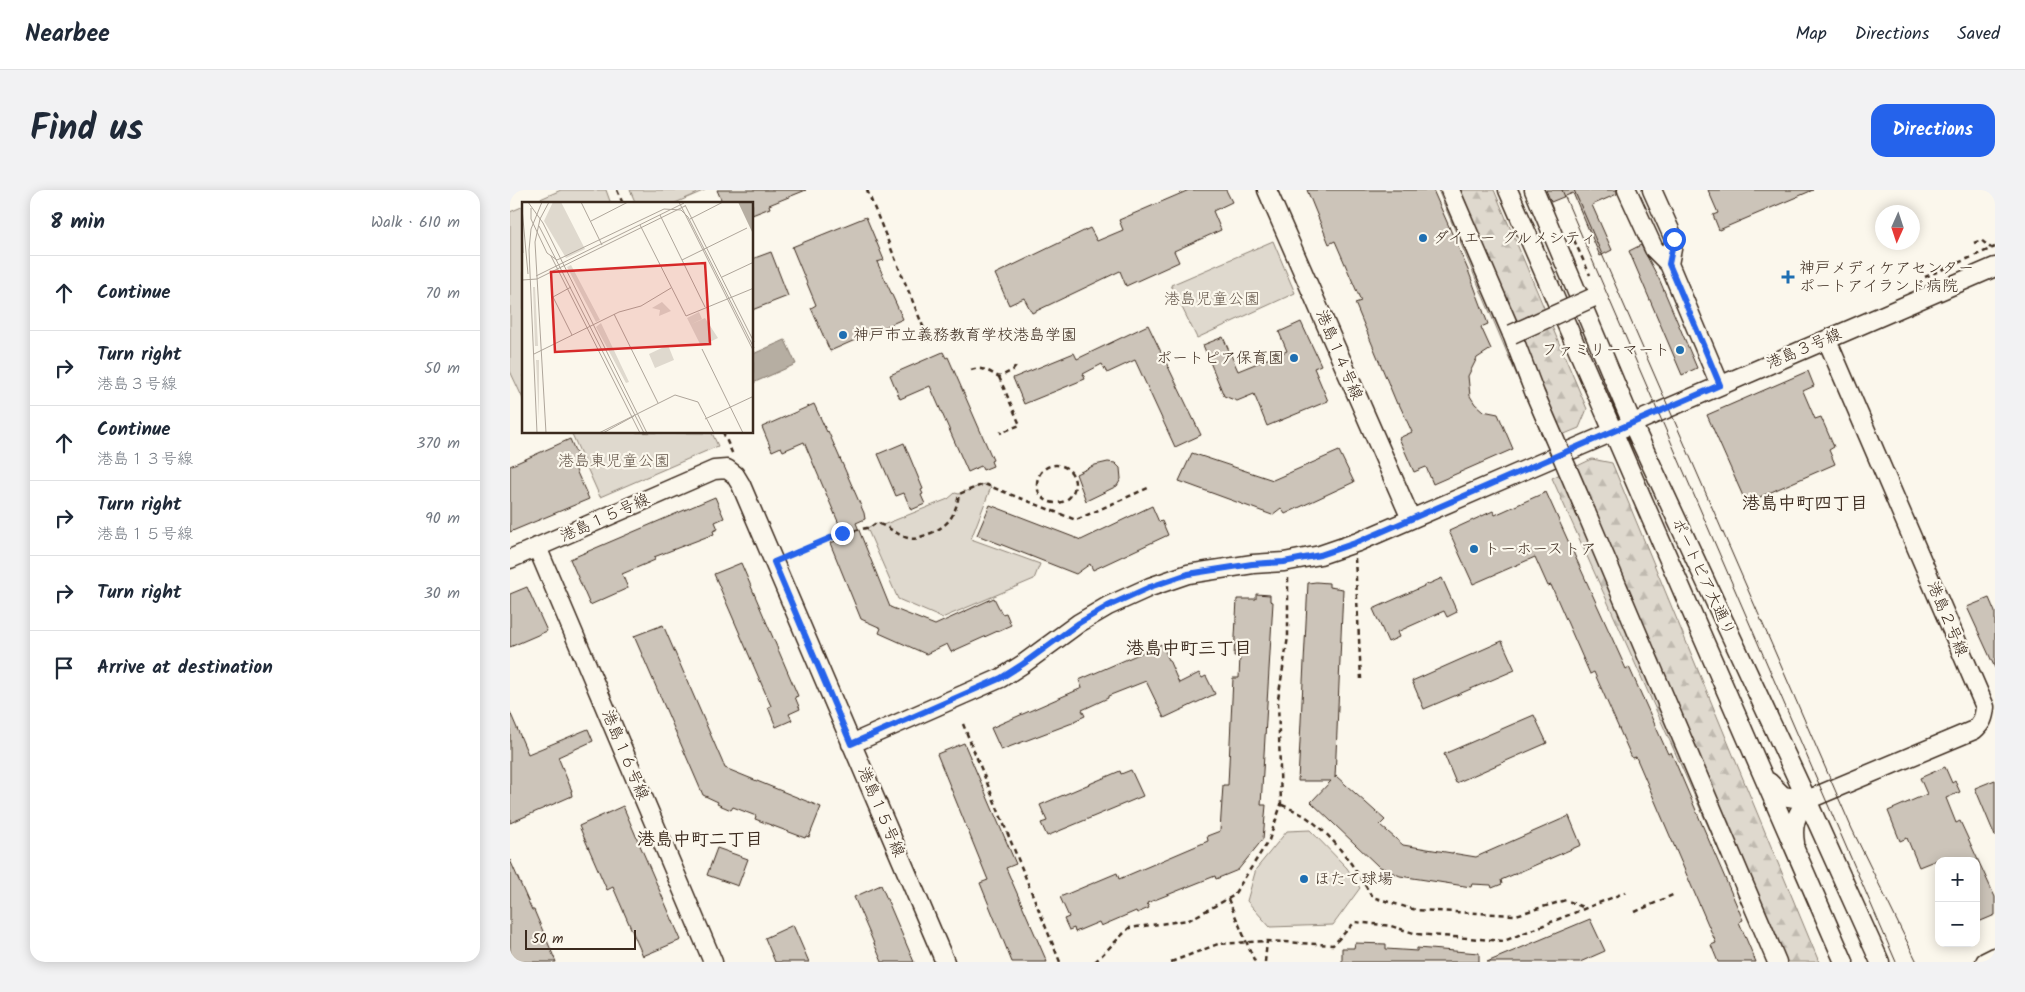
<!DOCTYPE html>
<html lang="en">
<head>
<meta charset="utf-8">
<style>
  :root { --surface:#fff; --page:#f2f2f3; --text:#1f2937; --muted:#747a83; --line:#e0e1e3; --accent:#2563eb }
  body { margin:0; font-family:Kalam,"Klee One",sans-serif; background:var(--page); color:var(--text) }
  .controls { position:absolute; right:15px; bottom:15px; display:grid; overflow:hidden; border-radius:10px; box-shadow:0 2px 12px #0003 }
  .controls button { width:45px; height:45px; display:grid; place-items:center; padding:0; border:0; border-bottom:1px solid var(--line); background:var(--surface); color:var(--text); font:25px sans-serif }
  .compass { position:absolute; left:1365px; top:15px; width:45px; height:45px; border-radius:50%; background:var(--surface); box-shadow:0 2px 12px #0003; rotate:183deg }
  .scale { position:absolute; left:15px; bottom:12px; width:111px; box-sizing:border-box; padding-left:5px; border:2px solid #3b2a1e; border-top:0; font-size:14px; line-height:18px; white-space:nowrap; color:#3b2a1e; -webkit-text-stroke:4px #fbf7ec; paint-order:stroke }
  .stop { position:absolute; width:15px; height:15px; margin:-11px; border:4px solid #2563eb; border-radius:50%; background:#fff }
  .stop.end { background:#2563eb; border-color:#fff; box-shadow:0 1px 5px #0008 }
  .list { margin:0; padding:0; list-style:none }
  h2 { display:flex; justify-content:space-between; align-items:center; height:65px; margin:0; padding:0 20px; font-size:21px }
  h2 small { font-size:16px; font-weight:400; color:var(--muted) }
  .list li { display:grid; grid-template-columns:32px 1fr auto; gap:15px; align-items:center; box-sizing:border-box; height:75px; padding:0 20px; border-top:1px solid var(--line) }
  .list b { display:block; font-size:19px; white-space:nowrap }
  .list p { margin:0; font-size:16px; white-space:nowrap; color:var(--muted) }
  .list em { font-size:16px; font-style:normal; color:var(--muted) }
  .icon { flex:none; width:28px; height:28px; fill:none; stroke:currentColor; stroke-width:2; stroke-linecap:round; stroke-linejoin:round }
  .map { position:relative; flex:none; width:1485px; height:772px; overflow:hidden; border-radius:15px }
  header { display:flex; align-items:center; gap:30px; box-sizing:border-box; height:70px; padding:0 25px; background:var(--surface); border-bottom:1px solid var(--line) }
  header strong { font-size:24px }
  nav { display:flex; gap:28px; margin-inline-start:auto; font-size:18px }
  .intro { display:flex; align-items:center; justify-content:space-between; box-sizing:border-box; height:120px; padding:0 30px }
  h1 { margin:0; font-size:35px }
  .button { padding:12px 22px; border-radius:15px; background:var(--accent); color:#fff; font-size:18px; font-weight:700 }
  main { display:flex; gap:30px; padding:0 30px }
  aside { flex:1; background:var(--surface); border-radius:15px; box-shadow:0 2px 12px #0003 }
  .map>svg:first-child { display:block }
  .forest { fill:url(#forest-firs); stroke:#8d8276 }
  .green { fill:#dfd9ce; stroke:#8d8276 }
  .water { fill:#b6aea2; stroke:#85796d }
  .building { fill:#ccc4b9; stroke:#3b2a1e }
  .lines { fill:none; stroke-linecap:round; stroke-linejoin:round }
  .minor-casing { stroke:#3b2a1e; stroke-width:21 }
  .path { stroke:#3b2a1e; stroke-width:2.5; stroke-dasharray:5 4; stroke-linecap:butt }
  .minor { stroke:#fbf7ec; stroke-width:18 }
  .tram { stroke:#3b2a1e; stroke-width:1 }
  .minor-bridge-casing { stroke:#3b2a1e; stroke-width:21; stroke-linecap:butt }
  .minor-bridge { stroke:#fbf7ec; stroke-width:18 }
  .route { stroke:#2563eb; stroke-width:6 }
  .poi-dot { fill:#1f6fb2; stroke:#fbf7ec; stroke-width:2 }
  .labels { text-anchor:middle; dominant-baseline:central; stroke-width:4.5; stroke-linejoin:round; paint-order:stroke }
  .poi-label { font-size:16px; fill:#3b2a1e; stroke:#fbf7ec; text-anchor:start }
  .park-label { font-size:16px; fill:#64564a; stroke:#fbf7ec }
  .street-label { font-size:16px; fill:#3b2a1e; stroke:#fbf7ec }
  .neighbourhood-label { font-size:18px; font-weight:bold; fill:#3b2a1e; stroke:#fbf7ec }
  .inset-road { fill:none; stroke:#aea59a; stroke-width:1 }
  .view { fill:#d62828; fill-opacity:0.15; stroke:#d62828; stroke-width:2.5 }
  .inset-edge { fill:none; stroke:#3b2a1e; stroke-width:2.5 }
</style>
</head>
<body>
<header>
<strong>Nearbee</strong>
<nav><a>Map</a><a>Directions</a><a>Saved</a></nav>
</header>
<div class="intro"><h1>Find us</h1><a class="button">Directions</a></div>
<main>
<aside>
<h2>8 min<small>Walk · 610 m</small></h2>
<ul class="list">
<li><svg class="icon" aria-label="ahead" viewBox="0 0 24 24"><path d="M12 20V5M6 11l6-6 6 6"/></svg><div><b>Continue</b></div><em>70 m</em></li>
<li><svg class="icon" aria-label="right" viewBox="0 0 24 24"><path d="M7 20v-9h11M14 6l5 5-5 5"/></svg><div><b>Turn right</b><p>港島３号線</p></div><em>50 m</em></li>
<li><svg class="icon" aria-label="ahead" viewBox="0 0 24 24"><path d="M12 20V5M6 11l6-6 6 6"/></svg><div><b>Continue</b><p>港島１３号線</p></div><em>370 m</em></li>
<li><svg class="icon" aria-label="right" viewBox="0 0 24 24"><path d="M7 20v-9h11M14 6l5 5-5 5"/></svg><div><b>Turn right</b><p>港島１５号線</p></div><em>90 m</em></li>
<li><svg class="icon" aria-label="right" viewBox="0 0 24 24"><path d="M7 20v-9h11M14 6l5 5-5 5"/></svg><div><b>Turn right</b></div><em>30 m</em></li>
<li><svg class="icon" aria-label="arrive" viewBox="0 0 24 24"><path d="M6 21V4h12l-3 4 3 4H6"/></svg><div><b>Arrive at destination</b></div></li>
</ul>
</aside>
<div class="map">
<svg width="1485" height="772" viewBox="0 0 1485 772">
  <defs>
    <pattern id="forest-firs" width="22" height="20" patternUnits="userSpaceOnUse" patternTransform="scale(1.25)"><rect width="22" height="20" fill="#dfd9ce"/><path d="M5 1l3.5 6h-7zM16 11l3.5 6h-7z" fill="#c0bab0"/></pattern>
  </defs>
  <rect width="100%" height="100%" fill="#fbf7ec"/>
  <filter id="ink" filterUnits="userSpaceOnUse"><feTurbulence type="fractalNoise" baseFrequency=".02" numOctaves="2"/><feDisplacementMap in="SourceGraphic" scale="10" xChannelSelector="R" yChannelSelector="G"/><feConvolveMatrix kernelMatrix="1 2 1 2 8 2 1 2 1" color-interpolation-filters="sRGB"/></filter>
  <g filter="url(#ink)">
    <!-- forest -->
    <path class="forest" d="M928,0H984L1077,219L1069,238L1035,252Z
      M1082,269L1102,273L1309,772H1259L1042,288Z"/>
    <!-- green -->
    <path class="green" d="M51,0H96L101,14H19Z
      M120,0H195L163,14H126Z
      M14,16V211L0,181V22Z
      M763,51L785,103L687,148L661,95Z
      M65,242L202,243L208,256L90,307L62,244Z
      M474,294L481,297L461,349L530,374L524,389L432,428L388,409L357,338L366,333L373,335L438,309L445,303L449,304Z
      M800,640L837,678L850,698L823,735L760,737L737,711L746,679L777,641Z"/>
    <!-- water -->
    <path class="water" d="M275,150L286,174L243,193V164Z"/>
    <!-- building -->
    <path class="building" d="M207,0H296L259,15L260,18L242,25V14H213Z
      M679,0H716L722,12L703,21L711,40L664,61L669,72L616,96L610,81L522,123L514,108L499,115L485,84L580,38L587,51L613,40L609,30Z
      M797,0H923L958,80L978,134L971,137L981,159L967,168L958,186L960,206L965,214L973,221L988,224L1003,259L923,294L916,277L904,282L889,248L902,242L889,214H887L845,113L851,111L825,51L819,54Z
      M1036,0H1107V4L1082,15L1102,60L1090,66L1063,3L1041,12Z
      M1198,0H1303L1209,40L1203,25L1208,23Z
      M356,27L374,70L367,72L393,129L320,161L301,118L306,115L282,57Z
      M1131,55L1150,91L1187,178L1172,185L1119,61Z
      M261,62L278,106L242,120V69Z
      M791,132L811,175L804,178L818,211L757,236L744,204L727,211L714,206L693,155L713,147L728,181L777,161L769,142Z
      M638,135L691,245L665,257L625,170L597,183L592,174L573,184L575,189L514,214L503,188L564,163L567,169Z
      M433,162L436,168L438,167L483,270L481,271L483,276L473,280L471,276L458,282L420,196L390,209L380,185Z
      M1298,181L1304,196L1293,201L1305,229L1311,227L1324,257L1319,260L1325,274L1236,313L1197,225Z
      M304,214L317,242L318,241L354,323L355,329L346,333L380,417L425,435L484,408L492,424L496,423L501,435L441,462L437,454L416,464L369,443L371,438L351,429L320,353L335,348L294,252L273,261L271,257L262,261L252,237Z
      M60,249L71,275L65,278L79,309L0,342V276Z
      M394,253L413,299L411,300L413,304L411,305L415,314L401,320L394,303L386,306L368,264Z
      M829,261L844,292L775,324L771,318L762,325L669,291L682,263L763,290Z
      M598,272L605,273L610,278L611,289L607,296L576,311L566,284L585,275Z
      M1036,302L1116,479L1119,477L1158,564L1161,562L1233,730L1229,732L1246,772H1208L1201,755L1206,753L1126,567L1122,568L1084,482L1080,484L1041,395L1038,396L1025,367L963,394L939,341L983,321L985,325Z
      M205,307L214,328L205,332L208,339L203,341L204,344L144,367L145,370L112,384L118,398L80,415L60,369Z
      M480,315L571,350L642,316L649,332L652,331L658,345L583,380L580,374L566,384L467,345Z
      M231,373L288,506L285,507L290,519L279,524L282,530L266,537L258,517L261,516L204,384Z
      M932,388L947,422L937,427L934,421L887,442L889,447L878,452L863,419Z
      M806,392L819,393V397L833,399L825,588L826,586L875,630L870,635L893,655L966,667L1059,626L1071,655L991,690L992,694L982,698L981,695L962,694L961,697L890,686L868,676L801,612L821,591H788L798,393Z
      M17,397L37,441L0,457V404Z
      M746,404L760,405V411L763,412L751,615H756L753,649L728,680L706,689L705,686L637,713L639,718L627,723L626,721L591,736L589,732L565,742L564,738L559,740L554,729L559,727L550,707L607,683L609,689L698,651L697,646L710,641L713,595H718L723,488H729L730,466H724L727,409H746Z
      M1479,408L1485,422V478L1457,417Z
      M153,435L215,578L311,617L299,647L296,646L295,648L245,629L246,626L223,617L221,620L207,614L208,612L193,605L124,446Z
      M992,451L1005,480L914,519L902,491Z
      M652,454L669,493L689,483L692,488L696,486L705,504L654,528L636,491L598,506V508L572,520L575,526L564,531L565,532L491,560L481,538L572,498L569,490Z
      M0,522L18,564L78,539L83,551L48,567L62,601H61L62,606L0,633Z
      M1024,525L1037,553L946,593L934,564Z
      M454,553L506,674L496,678L537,772H502L470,693L478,690L427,564Z
      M1435,577L1442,593L1445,591L1450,602L1436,608L1446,633L1450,631L1485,707V725L1466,733V671H1424L1409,677L1397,648L1390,651L1378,621L1417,604L1410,588Z
      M621,580L633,606L537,646L531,633L537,631L530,615L610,581L611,584Z
      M1485,590V646L1465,598Z
      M113,616L171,750L133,766L103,697L97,700L69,636Z
      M207,658L238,669L228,696L197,685Z
      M0,670L22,720H24L46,772H0Z
      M371,695L404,772H372L344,707Z
      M1080,729L1095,761L1070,772H977Z
      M283,735L299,772H265L255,748Z
      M845,753L876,754V759L907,761V758L969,763V772H832V758H844Z"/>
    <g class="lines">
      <!-- minor casing -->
      <g class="minor-casing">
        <path id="minor" d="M757,0L901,329
          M940,0L1002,144L1025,204
          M998,0L1334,772
          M1024,0L1122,233L1297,610L1370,772
          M1117,0L1144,59L1159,74L1210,195
          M1142,0L1164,49L1159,74
          M1076,322L1267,772
          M27,357L203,772
          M0,369L204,280L217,279L225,285L231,295L435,772
          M341,554L491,488L513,474L569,433L598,416L640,397L678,384L743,374L774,372L810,365L848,352L1485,77
          M1259,592L1273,606L1297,610
          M1297,610L1464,540C1472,533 1474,528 1475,517L1317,150
          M1285,653C1282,635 1286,625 1297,610
          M1475,772L1485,767"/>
      </g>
      <!-- path -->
      <path class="path" d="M107,0L113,14
        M357,0L419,151
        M1064,50L1080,85
        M1464,53L1471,50L1481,58
        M1415,87L1485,57
        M461,180C472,176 480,182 489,187L503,180L507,175
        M489,187L510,235L490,243
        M213,242L223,265
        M527 294a19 19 0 1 1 38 0a19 19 0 1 1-38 0Z
        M277,366L332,343L361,337L366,333C378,336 387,345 398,348C403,350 408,348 413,346C437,338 445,328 449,304L474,294L566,330L640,297
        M845,368L851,489
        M453,534L550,772
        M772,615C781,619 791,623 799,629C826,649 846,679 862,707L906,720L1006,725L1056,710L1075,718
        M718,709L745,772
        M1125,722L1165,704
        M585,772L619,738L679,730L723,706L759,650L771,615L768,509L778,447V388
        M661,772L708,754L757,751L823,755L845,732L881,736L907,744L994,751L1116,702
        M755,772L757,751"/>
      <!-- minor -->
      <use href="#minor" class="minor"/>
      <!-- tram -->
      <path class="tram" d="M1052,0L1386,772
        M1064,0L1342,639L1407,772"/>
      <!-- minor-bridge casing -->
      <g class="minor-bridge-casing">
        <path id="minor-bridge" d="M1002,144L1082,108
          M1025,204L1076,322"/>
      </g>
      <!-- minor-bridge -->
      <use href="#minor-bridge" class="minor-bridge"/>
    </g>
  </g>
  <g class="lines" filter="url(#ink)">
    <!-- route -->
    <path class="route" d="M332,343L264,372L341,554L491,488L513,474L569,433L598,416L640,397L678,384L742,374L774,372L810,365L848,352L1210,195L1159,74L1164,49"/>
  </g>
  <!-- markers -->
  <g class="poi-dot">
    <circle cx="913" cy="48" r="5"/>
    <path d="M1275.5 79.5h5v5h5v5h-5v5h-5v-5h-5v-5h5z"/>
    <circle cx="333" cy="145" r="5"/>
    <circle cx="1170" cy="160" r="5"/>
    <circle cx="784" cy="168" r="5"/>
    <circle cx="964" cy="359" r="5"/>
    <circle cx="794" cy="689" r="5"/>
  </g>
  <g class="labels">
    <!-- poi labels -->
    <g class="poi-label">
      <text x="923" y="48">ダイエー グルメシティ</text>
      <text x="1289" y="78">神戸メディケアセンター<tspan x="1289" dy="18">ポートアイランド病院</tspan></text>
      <text x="343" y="145">神戸市立義務教育学校港島学園</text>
      <text x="1160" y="160" text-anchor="end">ファミリーマート</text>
      <text x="774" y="168" text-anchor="end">ポートピア保育園</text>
      <text x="974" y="359">トーホーストア</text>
      <text x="804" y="689">ほたて球場</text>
    </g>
    <!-- park labels -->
    <g class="park-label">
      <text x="702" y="109">港島児童公園</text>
      <text x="104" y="271">港島東児童公園</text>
    </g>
    <!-- street labels -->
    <g class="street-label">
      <text transform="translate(1294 159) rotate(-23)">港島３号線</text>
      <text transform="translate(829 165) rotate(67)">港島１４号線</text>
      <text transform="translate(95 328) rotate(-24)">港島１５号線</text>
      <text transform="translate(1193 387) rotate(65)">ポートピア大通り</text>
      <text transform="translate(1437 429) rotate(67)">港島２号線</text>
      <text transform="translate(115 565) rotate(67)">港島１６号線</text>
      <text transform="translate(371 622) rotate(67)">港島１５号線</text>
    </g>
    <!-- neighbourhood labels -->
    <g class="neighbourhood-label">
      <text x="1295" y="314">港島中町四丁目</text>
      <text x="679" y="459">港島中町三丁目</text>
      <text x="190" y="650">港島中町二丁目</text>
    </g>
  </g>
  <!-- overview -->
  <g transform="translate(12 12)">
    <rect width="231" height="231" fill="#fbf7ec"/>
    <path d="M11,85H13L16,144H13ZM14,158H17V218Z" fill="#dfd9ce"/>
    <path d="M49,63L78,118L74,120L45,65ZM79,121L107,180L104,181L74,125Z" fill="#dfd9ce"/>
    <path d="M31,0H39L63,47L44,56L22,19ZM140,100L149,109L137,114L138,108L130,106ZM177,110L180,117L170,122L183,116L196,136L179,144L165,116ZM146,143L152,158L133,166L127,152Z" fill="#dfd9ce"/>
    <path d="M216,0H231V32Z" fill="#b6aea2"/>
    <path class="inset-road" d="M6,0L21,21L125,231M59,0L80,43M157,0L232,150M163,3L232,140M0,6L6,72M9,6V17L25,51L35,58L142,7L159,8L166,15L232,146M138,13L183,105M168,17L201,0M69,19L106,0M118,23L164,114L232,86M0,24L1,51M17,24L122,231M29,54L118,231M160,58L225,26M14,74L162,1M200,75L232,60M0,78L15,77L163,4M49,85L31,95L50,133M92,112L136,201M180,147L221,231M12,152L97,110L119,104L149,86M183,217L232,194M15,231L7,48L9,27L20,0M24,231L13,40L18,17L27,0M77,231L153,193L176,200L192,231M81,231L112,214"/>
    <path class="view" d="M183,61L188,142L33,150L29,70Z"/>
    <rect width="231" height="231" class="inset-edge"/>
  </g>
</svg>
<div class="controls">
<button>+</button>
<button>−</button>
</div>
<svg class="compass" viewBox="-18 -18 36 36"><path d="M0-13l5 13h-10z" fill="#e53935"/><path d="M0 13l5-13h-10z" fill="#747a83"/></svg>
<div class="scale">50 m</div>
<div class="stop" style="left:1164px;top:49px"></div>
<div class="stop end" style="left:332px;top:343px"></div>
</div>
</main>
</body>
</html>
